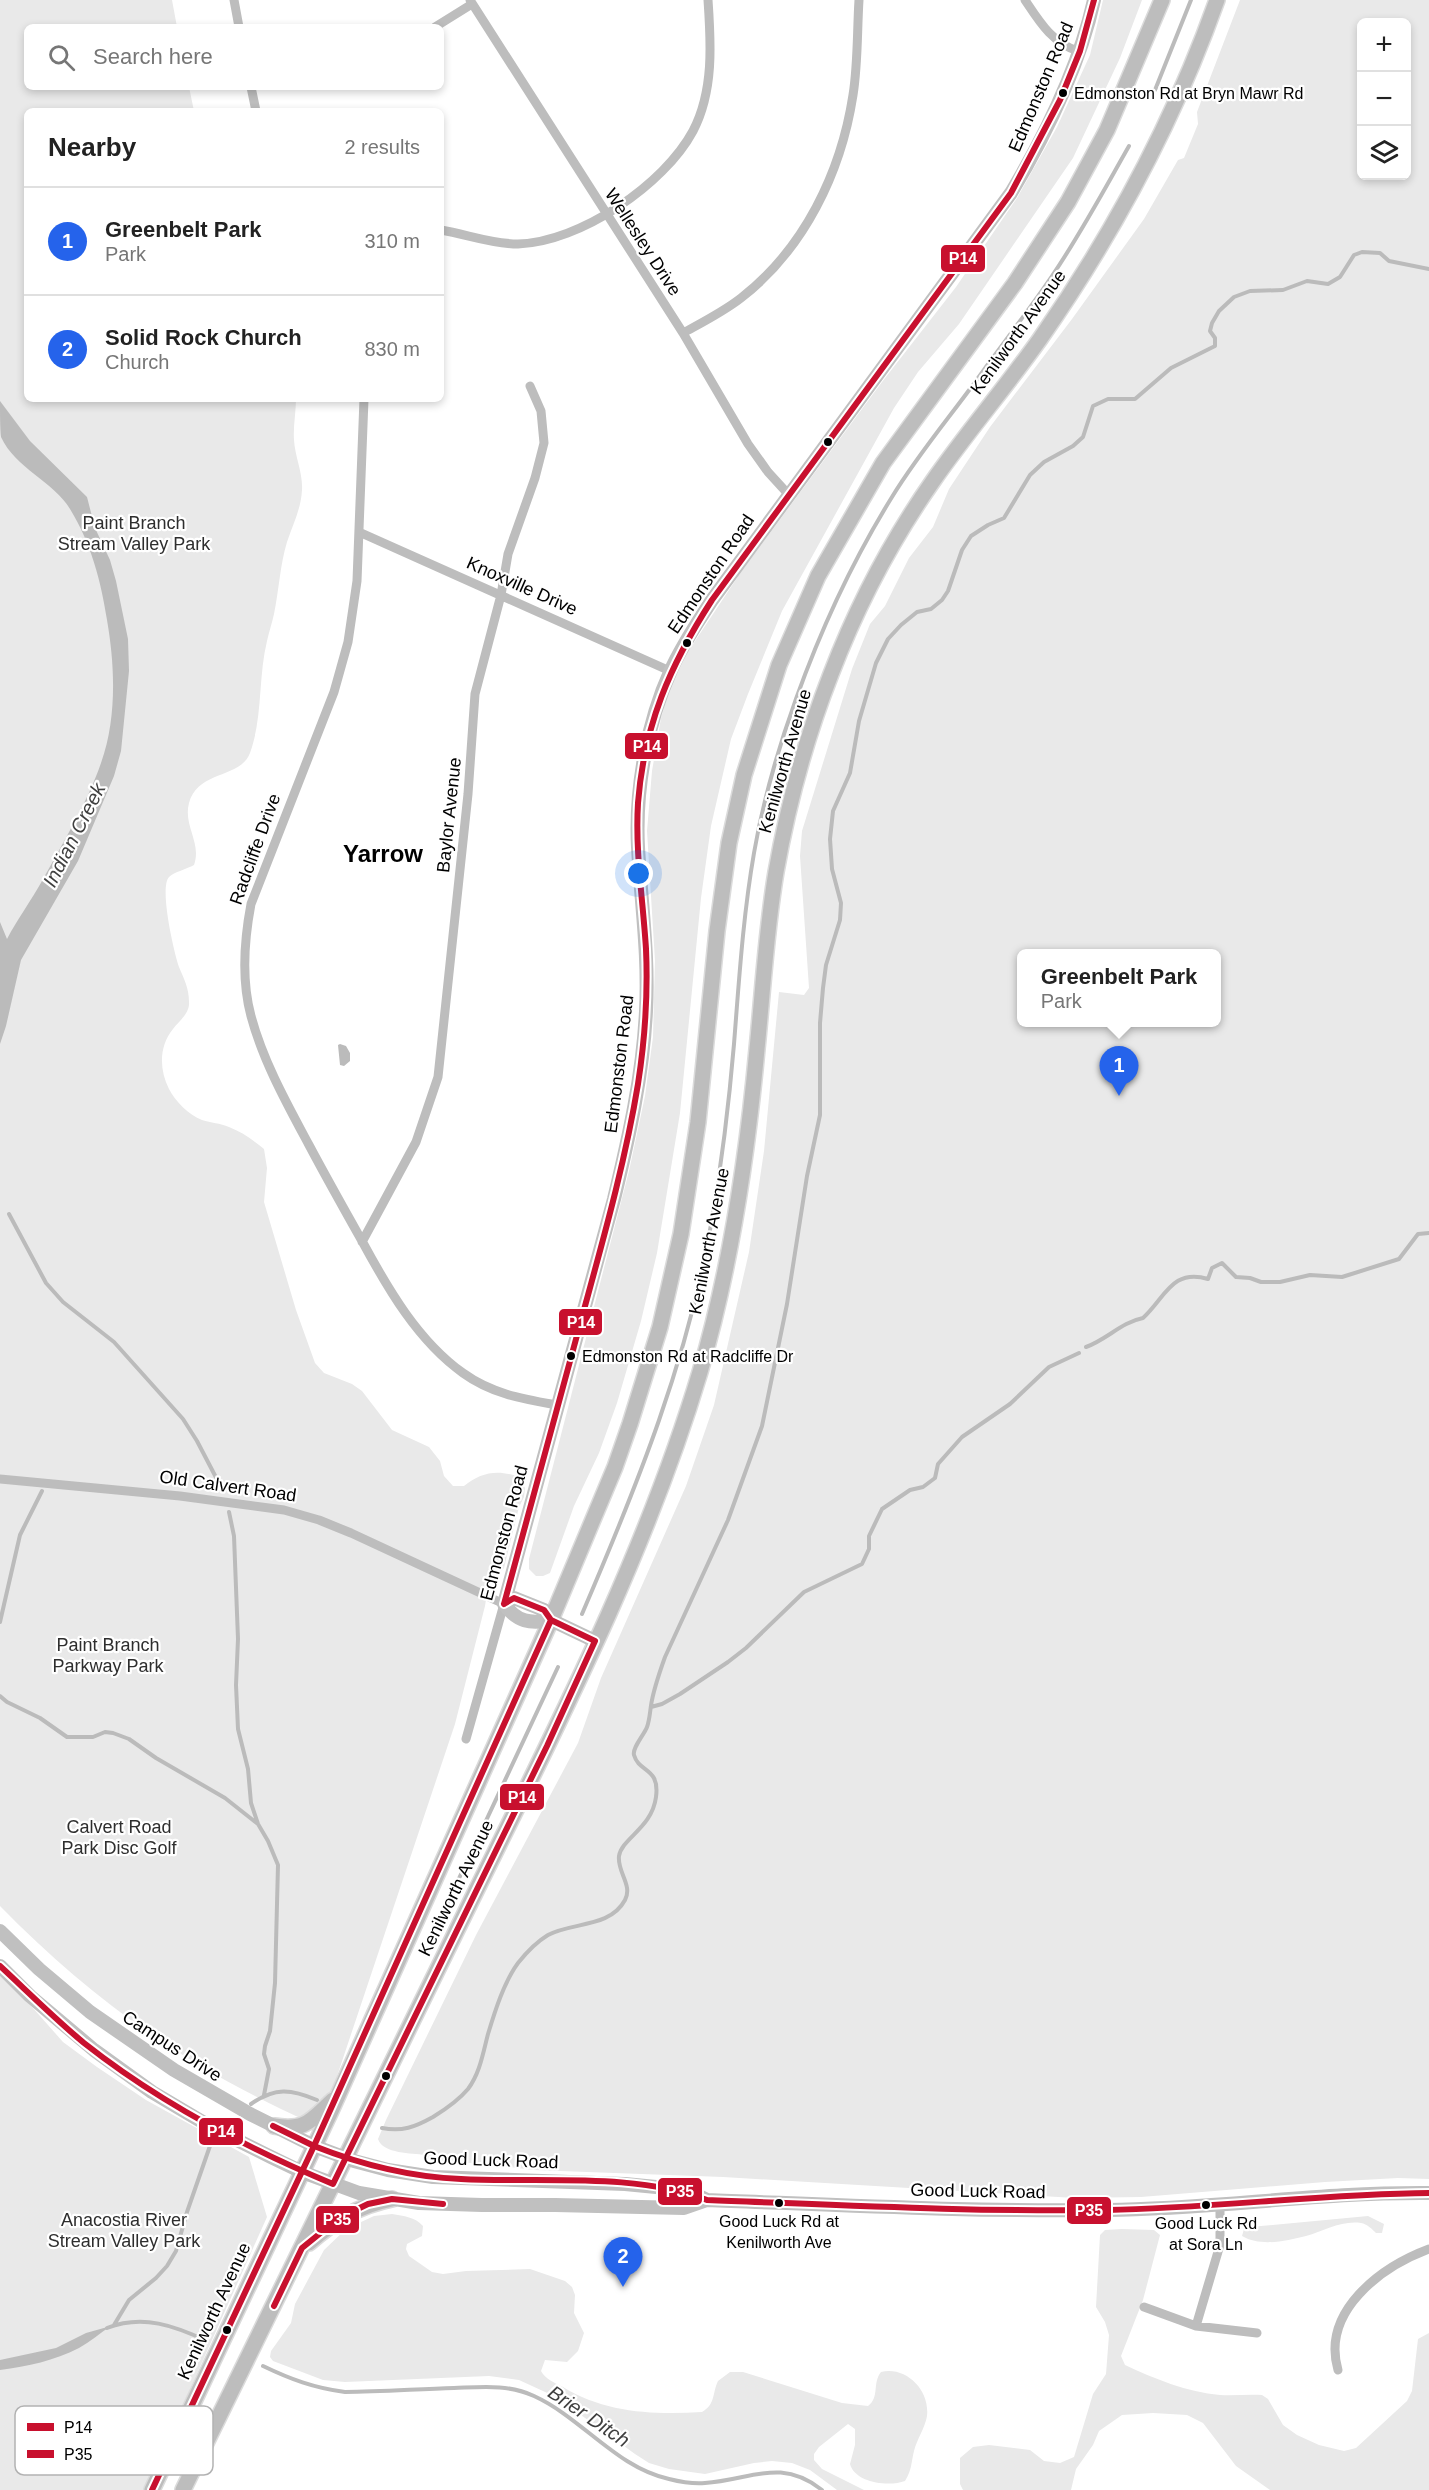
<!DOCTYPE html>
<html lang="en">
<head>
<meta charset="utf-8">
<style>
  :root { --surface:#fff; --page:#f2f2f2; --text:#222; --muted:#767676; --line:#e0e0e0; --accent:#2563eb }
  body { margin:0; font-family:Arial,sans-serif; background:var(--page); color:var(--text) }
  .controls { position:absolute; right:18px; top:18px; display:grid; overflow:hidden; border-radius:9px; box-shadow:0 3px 9px #0003 }
  .controls button { width:54px; height:54px; display:grid; place-items:center; padding:0; border:0; border-bottom:2px solid var(--line); background:var(--surface); color:var(--text); font:30px sans-serif }
  .you { position:absolute; left:639px; top:874px; width:21px; height:21px; margin:-15px; border:4px solid #fff; border-radius:50%; background:#1a73e8; box-shadow:0 0 0 9px #1a73e833 }
  .badge { display:grid; place-items:center; width:39px; height:39px; border-radius:50%; background:var(--accent); color:#fff; font-size:20px; font-weight:700 }
  .pin { position:absolute; translate:-50% -50px; filter:drop-shadow(0 2px 3px #0008) }
  .pin::after { content:''; position:absolute; top:32px; width:21px; height:18px; background:inherit; clip-path:polygon(0 0,100% 0,50% 100%) }
  .popup { position:absolute; left:1017px; top:949px; width:204px; height:78px; box-sizing:border-box; display:grid; place-content:center; border-radius:9px; background:var(--surface); filter:drop-shadow(0 2px 4px #0005); font-size:20px; white-space:nowrap; color:var(--muted) }
  .popup b { font-size:22px; color:var(--text) }
  .popup::after { content:''; position:absolute; left:50%; top:100%; margin-left:-12px; border:12px solid transparent; border-top-color:var(--surface) }
  .list { margin:0; padding:0; list-style:none }
  h2 { display:flex; justify-content:space-between; align-items:center; height:78px; margin:0; padding:0 24px; font-size:26px }
  h2 small { font-size:20px; font-weight:400; color:var(--muted) }
  .list li { display:grid; grid-template-columns:39px 1fr auto; gap:18px; align-items:center; box-sizing:border-box; height:108px; padding:0 24px; border-top:2px solid var(--line) }
  .list b { display:block; font-size:22px; white-space:nowrap }
  .list p { margin:0; font-size:20px; white-space:nowrap; color:var(--muted) }
  .list em { font-size:20px; font-style:normal; color:var(--muted) }
  .icon { flex:none; width:33px; height:33px; fill:none; stroke:currentColor; stroke-width:2; stroke-linecap:round; stroke-linejoin:round }
  .map { position:relative; flex:none; width:1429px; height:2490px; overflow:hidden }
  .search { position:absolute; background:var(--surface); box-shadow:0 3px 9px #0003; left:24px; top:24px; width:420px; height:66px; display:flex; align-items:center; gap:15px; box-sizing:border-box; padding:0 21px; border-radius:9px; color:var(--muted); font-size:22px }
  .panel { position:absolute; background:var(--surface); box-shadow:0 3px 9px #0003; left:24px; top:108px; width:420px; height:294px; border-radius:9px }
  .map>svg:first-child { display:block }
  .green { fill:#e9e9e9; fill-rule:evenodd }
  .water { fill:#bbb }
  .lines { fill:none; stroke-linecap:round; stroke-linejoin:round }
  .stream { stroke:#bbb; stroke-width:4 }
  .primary-casing { stroke:#dbdbdb; stroke-width:18 }
  .street { stroke:#bdbdbd; stroke-width:9 }
  .secondary { stroke:#c0c0c0; stroke-width:14 }
  .primary { stroke:#bdbdbd; stroke-width:15 }
  .bus-1-casing { stroke:#fff; stroke-width:10 }
  .bus-2-casing { stroke:#fff; stroke-width:10 }
  .bus-1 { stroke:#c8102e; stroke-width:6 }
  .bus-2 { stroke:#c8102e; stroke-width:6 }
  .bus-dot { fill:#000; stroke:#fff; stroke-width:2 }
  .labels { text-anchor:middle; dominant-baseline:central; stroke-width:4.5; stroke-linejoin:round; paint-order:stroke }
  .bus-label { font-size:16px; fill:#000; stroke:#fff; text-anchor:start }
  .street-label { font-size:18px; fill:#000; stroke:#fff }
  .park-label { font-size:18px; fill:#2e2e2e; stroke:#fff }
  .water-label { font-size:20px; font-style:italic; fill:#3f3f3f; stroke:#fff }
  .district-label { font-size:24px; font-weight:bold; fill:#000; stroke:#fff }
  .key { fill:#fff; stroke:#b2b2b2; stroke-width:1.5 }
  .key-label { font-size:16px; fill:#000 }
  .line-badge { stroke:#fff; stroke-width:2 }
  .badge-label { font-size:16px; text-anchor:middle; font-weight:bold; fill:#fff }
</style>
</head>
<body>
<div class="map">
<svg width="1429" height="2490" viewBox="0 0 1429 2490">
  <rect width="100%" height="100%" fill="#fff"/>
  <!-- green -->
  <path class="green" d="M0,0H172L177,27H27V87H189L194,111H27V399H296C296,412 293,427 294,440C295,457 303,473 302,490C301,509 293,524 287,542C280,565 279,590 274,614C272,623 269,632 267,641C258,678 263,717 250,753C240,779 198,770 189,803C183,826 202,843 194,865C187,869 174,872 169,877C159,888 174,952 179,967C184,979 189,988 189,1002C190,1013 179,1021 173,1029C159,1046 159,1069 169,1089C175,1101 189,1115 202,1120C211,1123 220,1123 229,1127C242,1132 253,1140 264,1149L267,1168L264,1202L296,1310L315,1363L324,1373L352,1384L362,1391L392,1430L429,1447L440,1461L444,1476L453,1486H464C481,1472 498,1469 519,1477L525,1488L524,1497L519,1507L504,1568L498,1575L489,1581L485,1606L455,1724L325,2112L309,2122C187,2067 94,2002 0,1906Z
    M1103,0H1142L1120,58L1073,158L959,324L918,372L894,408L782,611L748,694L731,739L711,826L701,898L680,1113L657,1253L641,1321L617,1403L599,1453L574,1506L550,1573L543,1576H536L529,1569V1559L629,1171L645,1096L653,1037L655,961L647,831L652,771L661,718L672,681L687,653L741,572L882,382L956,287L1017,198L1057,127L1090,55Z
    M1240,0H1429V2179L1398,2178L1325,2182L1141,2197L1075,2198L723,2177L533,2170L487,2164L424,2160L425,2155C412,2153 383,2154 378,2139L386,2120L476,1935L578,1743L601,1678L686,1486L714,1405L749,1252L764,1151L779,992L804,995L809,988L800,856L802,831L852,669L870,624L885,606L909,558L933,527L949,489L990,427L1072,319L1144,219L1178,160L1184,158L1198,124L1197,112ZM1362,22H1406V176H1362ZM1022,954H1216V1022H1022Z
    M0,1976L25,1999L63,2042L97,2067L146,2100L249,2157L267,2217L145,2490H0Z
    M392,2214C404,2216 415,2217 423,2226L422,2236L407,2244L406,2249L409,2256L432,2272L443,2274L466,2271L530,2269L565,2281L572,2287L575,2295L574,2313L584,2333L578,2351L567,2362L545,2360L541,2371C545,2379 555,2383 563,2387C605,2413 654,2415 702,2412C716,2404 712,2393 718,2381L730,2372H743L842,2403L868,2406C880,2397 872,2383 881,2372C906,2366 930,2390 927,2416C925,2428 917,2439 914,2451C911,2463 912,2470 905,2481C889,2487 855,2483 850,2464L855,2445V2429L848,2424L819,2447L814,2454V2460L822,2469L864,2490H837L810,2470L792,2463L772,2461L754,2463L705,2474L669,2469L649,2463L635,2454L556,2397L519,2380L489,2376L345,2382L323,2380L273,2361L270,2357L271,2351L291,2323L295,2304L324,2250L346,2229L374,2216Z
    M1368,2216L1384,2224L1382,2233H1376C1372,2229 1367,2224 1361,2223C1342,2220 1324,2231 1306,2236C1286,2241 1261,2247 1242,2236L1244,2229L1250,2227Z
    M1122,2229L1154,2230L1160,2235L1143,2300L1121,2356L1125,2365C1155,2379 1187,2392 1220,2395C1234,2396 1248,2394 1262,2395L1268,2399L1283,2425L1297,2435L1319,2445L1344,2451L1356,2448L1407,2401L1412,2391L1418,2339L1429,2333V2490H1270L1236,2466L1203,2423L1187,2415L1153,2413L1122,2415L1099,2431L1093,2445L1076,2469L1071,2490H963L960,2484V2458L973,2447L989,2445L1030,2450L1044,2461L1060,2463L1074,2457L1093,2394L1106,2374L1109,2335L1105,2322L1096,2307L1100,2235L1105,2230Z"/>
  <!-- water -->
  <path class="water" d="M0,401L30,441L87,497L95,528L110,560L116,581L128,639L129,671L121,751L114,776L78,861L21,960L6,1026L0,1044V922L7,939C18,918 31,901 42,881C62,845 88,801 101,763C117,718 115,666 107,620C101,581 91,543 70,509C54,482 15,468 1,437C0,428 0,411 0,401Z
    M340,1044L346,1046L350,1053V1061L344,1066L340,1065L338,1045Z
    M111,2326C100,2333 90,2342 79,2348C54,2361 28,2366 0,2370V2360L56,2348L86,2333Z"/>
  <g class="lines">
    <!-- stream -->
    <path class="stream" d="M1155,90L1191,0
      M9,1214L46,1283L63,1302L114,1342L183,1419L197,1441L221,1487
      M1086,1347C1106,1340 1122,1322 1143,1318C1165,1298 1172,1268 1208,1279L1212,1268L1222,1263L1236,1277L1250,1278L1261,1282H1280L1310,1275L1342,1277L1399,1259L1418,1234L1429,1233
      M229,1512L234,1536L238,1639L236,1685L238,1729L248,1769L251,1803L258,1824L268,1841L278,1865L275,1983L270,2031L265,2046L264,2054L269,2069L264,2095
      M582,1614C637,1486 689,1357 712,1219C722,1161 729,1103 734,1044C739,981 743,916 754,853C763,801 778,749 796,699C821,629 853,560 892,497C920,451 955,411 986,367C1008,337 1031,307 1052,276C1080,235 1104,190 1129,146
      M0,1622L20,1535L42,1491
      M0,1696L7,1702L40,1718L67,1737H93L105,1732L113,1733L129,1739L156,1758L225,1798L258,1824
      M651,1707L662,1704L680,1694L728,1662L746,1648L804,1592L862,1564L869,1549V1536L882,1509L910,1490L923,1487L935,1478L938,1464L962,1437L1010,1404L1049,1367L1079,1353
      M440,1919L558,1667
      M251,2104C275,2087 291,2089 317,2100
      M382,2128C402,2132 415,2127 433,2117C446,2109 458,2101 468,2089C480,2073 483,2053 488,2034C495,2011 504,1982 518,1963C526,1953 538,1941 548,1935C572,1922 610,1928 625,1900C633,1885 617,1872 619,1856C622,1838 652,1828 656,1797C660,1767 639,1773 634,1755C632,1748 644,1735 647,1727C650,1719 650,1709 652,1700C655,1685 660,1671 665,1657L728,1520L762,1426L787,1304L807,1176L820,1115V1023L823,988L826,965L840,920L841,903L832,869L830,839L833,811L850,773L859,721L876,663L888,639L901,625L917,612L931,609L942,600L948,591L962,550L971,536L988,525L1004,518L1030,475L1044,462L1073,446L1083,437L1093,406L1108,399H1135L1171,368L1215,346V338L1210,331L1212,323L1219,311L1234,297L1250,291L1283,290L1307,281L1328,284L1340,277L1354,255L1362,252L1380,253L1389,261L1429,269
      M114,2325L129,2300L156,2278L167,2266L176,2251L187,2212L211,2143
      M107,2328C143,2314 175,2326 207,2341
      M263,2366C290,2379 314,2388 345,2392C381,2392 417,2389 454,2388C482,2387 508,2384 534,2396C582,2418 617,2468 669,2479C681,2482 693,2484 705,2483C751,2480 780,2457 822,2490"/>
    <!-- primary casing -->
    <g class="primary-casing">
      <path id="primary" d="M274,2126C306,2131 310,2121 333,2100
        M309,2243C335,2220 358,2206 392,2199
        M152,2490L331,2111L551,1620L615,1467L630,1424L660,1327L681,1234L698,1122L717,931L729,843L744,775L779,665L818,576L883,463L1015,283L1068,202L1107,130L1162,0
        M183,2490C280,2293 376,2096 472,1899C556,1728 645,1556 700,1372C731,1267 747,1158 757,1049C763,990 766,931 776,872C788,804 806,738 831,674C857,606 891,541 933,481C967,432 1006,387 1040,339C1114,233 1174,121 1217,0"/>
    </g>
    <!-- street -->
    <path class="street" d="M234,0L239,27
      M470,0L683,333L748,444L768,472L789,495
      M1025,0C1039,21 1052,43 1078,51
      M435,27L472,4
      M251,87L256,111
      M441,230C466,234 492,244 518,244C580,242 664,185 693,131C714,91 711,43 708,0
      M683,333C703,322 723,312 741,298C804,249 841,173 853,95C858,64 857,32 859,0
      M364,399L357,581L348,642L334,692L251,904C244,941 241,979 251,1016C263,1061 287,1104 309,1145C326,1177 344,1209 362,1241C388,1289 418,1341 463,1373C492,1394 523,1399 557,1405
      M359,532L670,671
      M362,1242L416,1142L438,1077L468,794L475,694L501,595L508,554L535,478L544,443L541,411L530,386
      M0,1479L180,1496L284,1510L319,1520L351,1533L504,1604L466,1739
      M1144,2307L1196,2326L1257,2333
      M1196,2326L1220,2245V2204
      M1338,2370C1321,2311 1381,2267 1429,2249"/>
    <!-- secondary -->
    <path class="secondary" d="M504,1604L614,1199C629,1137 643,1074 646,1011C649,956 641,902 638,847C635,789 647,723 671,670C682,645 698,622 712,600L1011,193C1046,134 1079,68 1094,0
      M504,1604L514,1598L544,1610L551,1620L595,1641
      M504,1604C517,1622 530,1624 551,1620
      M0,1931L39,1969L90,2012L174,2070L250,2114L314,2146L354,2161L388,2170L433,2177L625,2184L687,2190L707,2200C840,2205 973,2212 1107,2210C1215,2209 1321,2192 1429,2193
      M0,1966L30,1996L94,2050L152,2092L211,2127L271,2157L302,2172L359,2193L419,2203L482,2205H555L684,2208L707,2200"/>
    <!-- primary -->
    <use href="#primary" class="primary"/>
    <!-- bus-1 casing -->
    <g class="bus-1-casing">
      <path id="bus-1" d="M504,1604C530,1508 556,1413 582,1317C603,1240 625,1163 638,1084C645,1039 648,994 646,949C643,900 635,852 638,803C644,725 670,665 712,600L1011,193L1060,100L1080,51L1094,0
        M0,1966C28,1992 55,2019 84,2043C160,2103 244,2147 333,2184L547,1746L595,1641L551,1620L544,1610L514,1598L504,1604
        M273,2126L314,2146L551,1620"/>
    </g>
    <!-- bus-2 casing -->
    <g class="bus-2-casing">
      <path id="bus-2" d="M274,2306L302,2248L339,2218L368,2204L392,2199L443,2204
        M152,2490L314,2146C362,2165 409,2177 461,2179C537,2183 636,2172 707,2200C840,2205 973,2212 1107,2210C1214,2208 1321,2194 1429,2193"/>
    </g>
    <!-- bus-1 -->
    <use href="#bus-1" class="bus-1"/>
    <!-- bus-2 -->
    <use href="#bus-2" class="bus-2"/>
  </g>
  <!-- markers -->
  <g class="bus-dot">
    <circle cx="1063" cy="93" r="5"/>
    <circle cx="828" cy="442" r="5"/>
    <circle cx="687" cy="643" r="5"/>
    <circle cx="571" cy="1356" r="5"/>
    <circle cx="386" cy="2076" r="5"/>
    <circle cx="779" cy="2203" r="5"/>
    <circle cx="1206" cy="2205" r="5"/>
    <circle cx="227" cy="2330" r="5"/>
  </g>
  <g class="labels">
    <!-- bus labels -->
    <g class="bus-label">
      <text x="1074" y="93">Edmonston Rd at Bryn Mawr Rd</text>
      <text x="582" y="1356">Edmonston Rd at Radcliffe Dr</text>
      <text x="779" y="2221" text-anchor="middle">Good Luck Rd at<tspan x="779" dy="21">Kenilworth Ave</tspan></text>
      <text x="1206" y="2223" text-anchor="middle">Good Luck Rd<tspan x="1206" dy="21">at Sora Ln</tspan></text>
    </g>
    <!-- street labels -->
    <g class="street-label">
      <text transform="translate(1041 87) rotate(-67)">Edmonston Road</text>
      <text transform="translate(643 242) rotate(57)">Wellesley Drive</text>
      <text transform="translate(1018 332) rotate(-54)">Kenilworth Avenue</text>
      <text transform="translate(711 574) rotate(-56)">Edmonston Road</text>
      <text transform="translate(522 586) rotate(24)">Knoxville Drive</text>
      <text transform="translate(785 761) rotate(-74)">Kenilworth Avenue</text>
      <text transform="translate(449 815) rotate(-84)">Baylor Avenue</text>
      <text transform="translate(255 849) rotate(-70)">Radcliffe Drive</text>
      <text transform="translate(619 1064) rotate(-83)">Edmonston Road</text>
      <text transform="translate(709 1241) rotate(-79)">Kenilworth Avenue</text>
      <text transform="translate(228 1486) rotate(8)">Old Calvert Road</text>
      <text transform="translate(504 1533) rotate(-75)">Edmonston Road</text>
      <text transform="translate(456 1888) rotate(-64)">Kenilworth Avenue</text>
      <text transform="translate(172 2046) rotate(33)">Campus Drive</text>
      <text transform="translate(491 2160) rotate(2)">Good Luck Road</text>
      <text transform="translate(978 2191) rotate(1)">Good Luck Road</text>
      <text transform="translate(214 2311) rotate(-65)">Kenilworth Avenue</text>
    </g>
    <!-- park labels -->
    <g class="park-label">
      <text x="134" y="523">Paint Branch<tspan x="134" dy="21">Stream Valley Park</tspan></text>
      <text x="108" y="1645">Paint Branch<tspan x="108" dy="21">Parkway Park</tspan></text>
      <text x="119" y="1827">Calvert Road<tspan x="119" dy="21">Park Disc Golf</tspan></text>
      <text x="124" y="2220">Anacostia River<tspan x="124" dy="21">Stream Valley Park</tspan></text>
    </g>
    <!-- water labels -->
    <g class="water-label">
      <text transform="translate(74 835) rotate(-63)">Indian Creek</text>
      <text transform="translate(589 2416) rotate(34)">Brier Ditch</text>
    </g>
    <!-- district labels -->
    <g class="district-label">
      <text x="383" y="853">Yarrow</text>
    </g>
  </g>
  <!-- legend -->
  <rect x="15" y="2406" width="198" height="69" rx="9" class="key"/>
  <rect x="27" y="2423" width="27" height="8" fill="#c8102e"/>
  <rect x="27" y="2450" width="27" height="8" fill="#c8102e"/>
  <g class="key-label">
    <text x="64" y="2433">P14</text>
    <text x="64" y="2460">P35</text>
  </g>
  <g class="line-badge">
    <rect x="940" y="244" width="46" height="29" rx="6" fill="#c8102e"/>
    <rect x="624" y="732" width="45" height="28" rx="6" fill="#c8102e"/>
    <rect x="558" y="1308" width="45" height="28" rx="6" fill="#c8102e"/>
    <rect x="499" y="1783" width="46" height="28" rx="6" fill="#c8102e"/>
    <rect x="198" y="2117" width="46" height="29" rx="6" fill="#c8102e"/>
    <rect x="657" y="2177" width="46" height="29" rx="6" fill="#c8102e"/>
    <rect x="1066" y="2196" width="46" height="29" rx="6" fill="#c8102e"/>
    <rect x="315" y="2205" width="45" height="29" rx="6" fill="#c8102e"/>
  </g>
  <g class="badge-label">
    <text x="963" y="264">P14</text>
    <text x="647" y="752">P14</text>
    <text x="581" y="1328">P14</text>
    <text x="522" y="1803">P14</text>
    <text x="221" y="2137">P14</text>
    <text x="680" y="2197">P35</text>
    <text x="1089" y="2216">P35</text>
    <text x="337" y="2225">P35</text>
  </g>
</svg>
<div class="controls">
<button>+</button>
<button>−</button>
<button><svg class="icon" aria-label="layers" viewBox="0 0 24 24"><path d="M12 4l9 5-9 5-9-5zM3 14l9 5 9-5"/></svg></button>
</div>
<div class="you"></div>
<div class="pin badge" style="left:1119px;top:1096px">1</div>
<div class="popup"><b>Greenbelt Park</b>Park</div>
<div class="pin badge" style="left:623px;top:2287px">2</div>
<div class="search"><svg class="icon" aria-label="search" viewBox="0 0 24 24"><circle cx="10" cy="10" r="6"/><path d="M15 15l6 6"/></svg>Search here</div>
<section class="panel">
<h2>Nearby<small>2 results</small></h2>
<ul class="list">
<li><span class="badge">1</span><div><b>Greenbelt Park</b><p>Park</p></div><em>310 m</em></li>
<li><span class="badge">2</span><div><b>Solid Rock Church</b><p>Church</p></div><em>830 m</em></li>
</ul>
</section>
</div>
</body>
</html>
